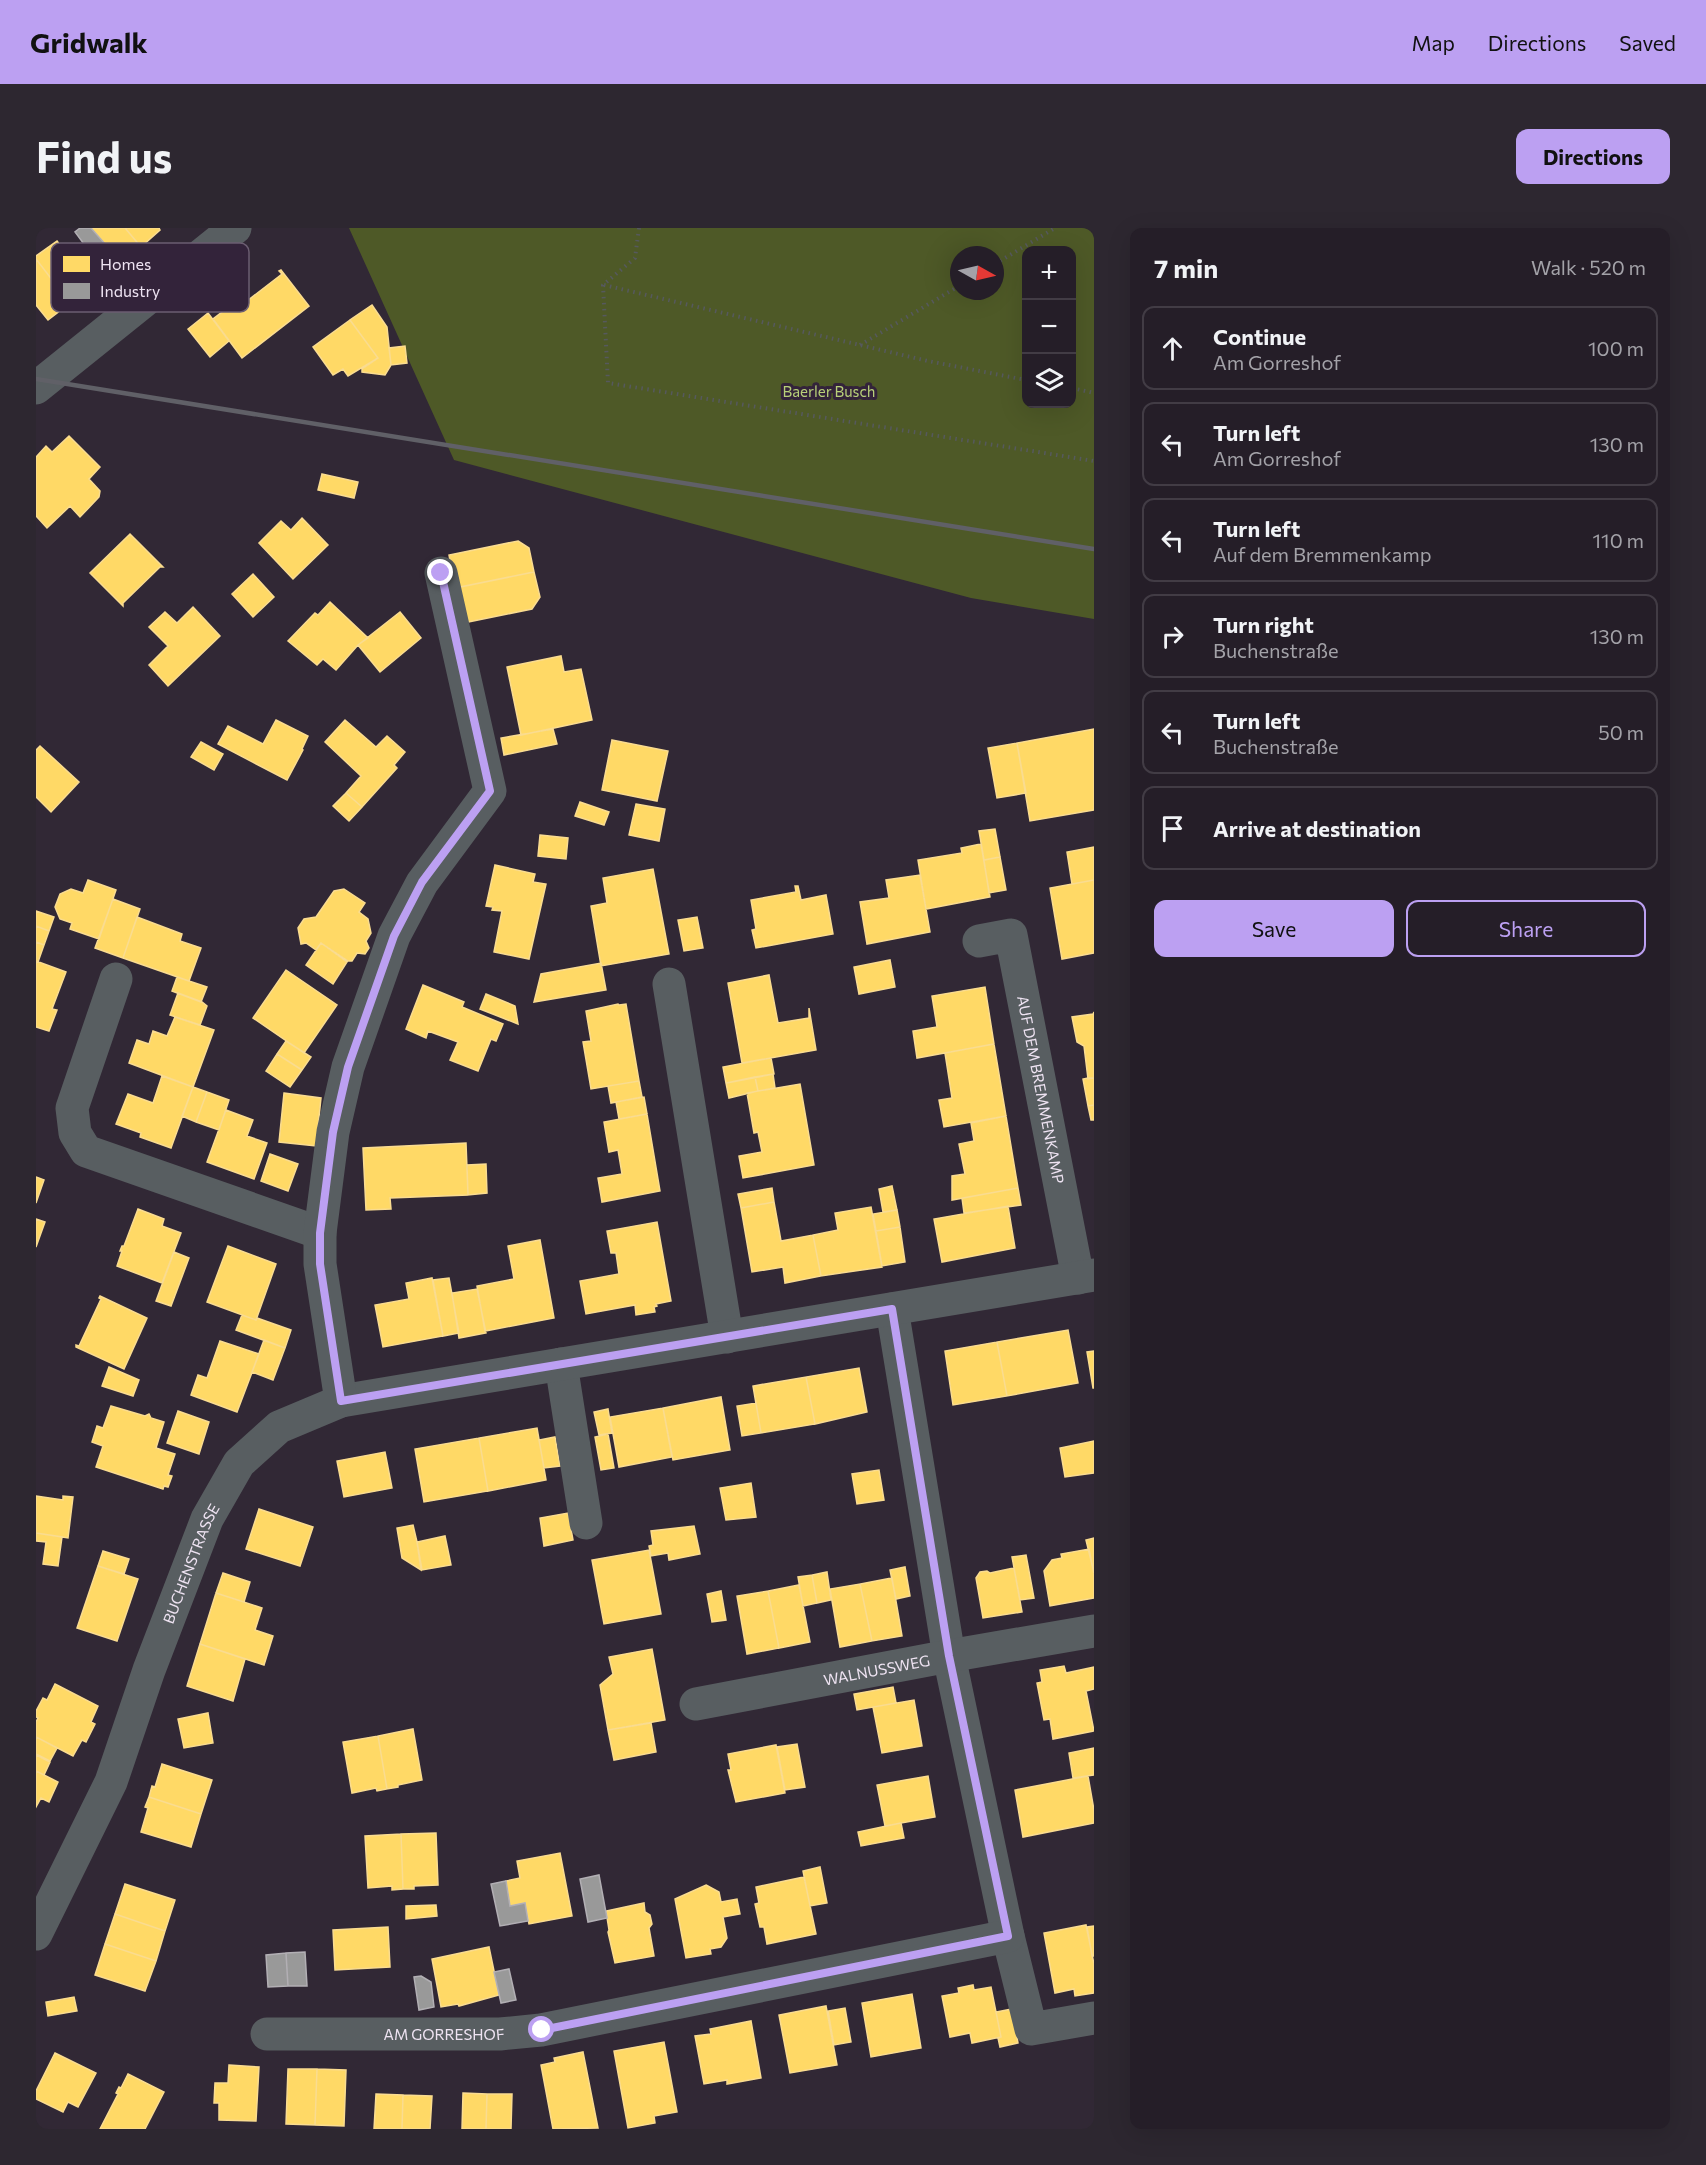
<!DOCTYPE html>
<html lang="en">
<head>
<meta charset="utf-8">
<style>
  :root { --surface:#251e28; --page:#2d2730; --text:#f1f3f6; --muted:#a3a2a8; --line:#423c45; --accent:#bca0f2 }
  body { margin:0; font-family:Commissioner,sans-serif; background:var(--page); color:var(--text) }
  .controls { position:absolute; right:18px; top:18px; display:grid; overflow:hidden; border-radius:12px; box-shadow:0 6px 24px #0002 }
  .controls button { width:54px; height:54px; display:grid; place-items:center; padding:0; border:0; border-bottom:2px solid var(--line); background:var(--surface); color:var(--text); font:30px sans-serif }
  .compass { position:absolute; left:914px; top:18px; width:54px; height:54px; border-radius:50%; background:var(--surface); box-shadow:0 6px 24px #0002; rotate:98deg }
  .stop { position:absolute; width:18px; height:18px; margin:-14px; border:4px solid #bca0f2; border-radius:50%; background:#fff }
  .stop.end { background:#bca0f2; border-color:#fff; box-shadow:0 2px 6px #0008 }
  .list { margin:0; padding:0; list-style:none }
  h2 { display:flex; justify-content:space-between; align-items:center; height:78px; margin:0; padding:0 24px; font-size:26px }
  h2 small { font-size:20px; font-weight:400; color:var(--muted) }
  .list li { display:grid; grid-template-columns:39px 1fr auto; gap:18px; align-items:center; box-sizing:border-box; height:84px; margin:0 12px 12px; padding:0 12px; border:2px solid var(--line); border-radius:12px }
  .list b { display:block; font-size:22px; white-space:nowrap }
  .list p { margin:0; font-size:20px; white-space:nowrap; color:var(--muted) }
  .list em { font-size:20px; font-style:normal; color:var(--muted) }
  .actions { display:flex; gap:12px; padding:18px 24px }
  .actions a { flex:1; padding:14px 0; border:2px solid var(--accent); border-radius:12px; text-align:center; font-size:21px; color:var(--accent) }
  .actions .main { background:var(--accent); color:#111 }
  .icon { flex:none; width:33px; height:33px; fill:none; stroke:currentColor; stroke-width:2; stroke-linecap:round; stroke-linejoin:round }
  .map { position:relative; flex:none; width:1058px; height:1901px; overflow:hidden; border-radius:12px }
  header { display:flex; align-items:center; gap:36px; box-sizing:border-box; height:84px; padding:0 30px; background:var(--accent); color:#111 }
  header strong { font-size:28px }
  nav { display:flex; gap:33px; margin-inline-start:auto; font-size:21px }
  .intro { display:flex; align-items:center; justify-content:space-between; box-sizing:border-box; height:144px; padding:0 36px }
  h1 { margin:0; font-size:42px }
  .button { padding:15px 27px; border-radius:12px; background:var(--accent); color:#111; font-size:21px; font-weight:700 }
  main { display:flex; gap:36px; padding:0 36px }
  aside { flex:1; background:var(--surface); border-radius:12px; box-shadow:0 6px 24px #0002 }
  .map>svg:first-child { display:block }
  .forest { fill:#4e5927; fill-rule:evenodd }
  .homes { fill:#ffd966; stroke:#fadc90; stroke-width:1.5 }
  .industry { fill:#999; stroke:#b2afb4; stroke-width:1.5 }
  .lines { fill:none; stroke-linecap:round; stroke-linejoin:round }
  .path { stroke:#56595d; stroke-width:4; stroke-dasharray:1.5 4.5; stroke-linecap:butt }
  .minor { stroke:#585e61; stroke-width:33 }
  .rail { stroke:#606067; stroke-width:4.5 }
  .route { stroke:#bca0f2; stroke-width:8 }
  .labels { text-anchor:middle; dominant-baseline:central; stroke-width:6; stroke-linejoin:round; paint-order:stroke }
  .park-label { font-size:15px; fill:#b8d078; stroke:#33233a }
  .street-label { font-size:15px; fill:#eee3f2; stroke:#33233a }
  .key { fill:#33233a; stroke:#6b5d71; stroke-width:1.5 }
  .key-label { font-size:16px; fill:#eee3f2 }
</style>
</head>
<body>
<header>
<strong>Gridwalk</strong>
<nav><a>Map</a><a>Directions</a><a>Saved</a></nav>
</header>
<div class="intro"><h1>Find us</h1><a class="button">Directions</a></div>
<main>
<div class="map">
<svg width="1058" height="1901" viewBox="0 0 1058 1901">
  <rect width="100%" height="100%" fill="#312835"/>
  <!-- forest -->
  <path class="forest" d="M313,0H1058V391L935,370L418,232ZM990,22H1036V176H990ZM923,27H959V63H923Z"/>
  <!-- homes -->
  <path class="homes" d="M55,0H89L105,19L85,36Z
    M89,0H123L124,2L105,19Z
    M21,13L56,59L34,75L0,31V28Z
    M0,31L34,75L12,92L0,77Z
    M245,42L273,78L206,130L177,91L207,68L211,73L246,46L243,43Z
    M336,77L351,99L355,137L349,147L326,144V141L342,130L314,92Z
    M172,85L193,113L174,129L152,101Z
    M314,92L342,130L312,148L307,141L297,147L277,119Z
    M369,118L371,135L355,137L353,120Z
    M33,208L64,239L53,251L64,263L63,269L44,289L34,278L11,300L0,288V229L10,218L16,224Z
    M286,246L322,254L318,270L282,262Z
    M266,290L292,317L257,351L223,315L245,293L255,302Z
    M94,306L127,339H124L87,375V378L54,345Z
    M482,313L493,320L498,344L419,360L413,327Z
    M498,344L504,369L496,381L427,395L419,360Z
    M217,346L238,369L217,389L196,366Z
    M294,374L332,410L322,417L300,442L287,431L281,437L252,413L279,385L282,387Z
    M157,379L184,408L132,458L113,437L132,418L113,399L129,384L141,395Z
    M364,384L385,410L344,444L322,417Z
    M525,428L528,444L545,441L556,492L485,507L471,439Z
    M240,492L272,508L266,521L267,522L251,552L182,516L192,498L227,516Z
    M309,492L340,519L351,508L369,524L358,537L361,540L326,579L310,565L325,548L289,514Z
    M517,501L521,516L468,527L465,510Z
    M1058,501V582L994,593L981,515Z
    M576,512L632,523L621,573L566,562Z
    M165,514L187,526L178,542L155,529Z
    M981,515L990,565L961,570L952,520Z
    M4,518L43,554L15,584L0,569V522Z
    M310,565L326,579L313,593L297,578Z
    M544,574L573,584L568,597L539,588Z
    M600,576L629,581L623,613L593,607Z
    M959,601L964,629L948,632L943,603Z
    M504,607L532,610L530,631L502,628Z
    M945,616L954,669L890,681L882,632L926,625L925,620Z
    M1058,619V652L1036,656L1031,624Z
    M964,629L970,662L953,665L948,632Z
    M459,637L499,646L497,654L510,656L493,731L458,724L466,683L456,682L457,679L450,678Z
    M617,641L633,726L565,738L555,678L571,675L567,650Z
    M884,647L894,704L831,716L824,674L853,670L850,652Z
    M52,652L80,662L63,711L34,701L36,695L24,691L19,679L24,666L35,661L47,665Z
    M1058,652V725L1026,731L1014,660Z
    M759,658H762L765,672L790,667L797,706L720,720L716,702L720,701L715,672L760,664Z
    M308,661L329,675L323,684L332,691L335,705L330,713L333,720L329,726L321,725L316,733H312L285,715L280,722L270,715L265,716L262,700L268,691L280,689L298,663Z
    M77,671L104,681L87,730L59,720Z
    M0,683L18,689L13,703L0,698Z
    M101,689L146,706L144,713L165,720L153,753L87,730Z
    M661,689L667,720L648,723L642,692Z
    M0,698L13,703L8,717L0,714Z
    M0,714L8,717L2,734L0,733Z
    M285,715L311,734L297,756L270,737Z
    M854,732L859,759L823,766L818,739Z
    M0,733L30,744L16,781L21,782L13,803L0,799Z
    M565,735L570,762L498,774L505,746Z
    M250,742L301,777L268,825L217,790Z
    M733,747L742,795L773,790V780L780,822L706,835L692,755Z
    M141,749L171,759L165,774L136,763Z
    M387,757L428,774L426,779L467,796L460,813L455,811L442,843L414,832L422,814L392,803L390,810L370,801Z
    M949,759L958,816L881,830L877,803L901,799L896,768Z
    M142,765L166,774L171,778L164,797L134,787Z
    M450,766L479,778L482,796L444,781Z
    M582,776L583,777L590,776L603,853L555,861L547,814L555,813L550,783Z
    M1058,784V850L1052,851L1048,818L1041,814L1036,789L1057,786Z
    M139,789L178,802L157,859L93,835L101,812L113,816L117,803L131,808Z
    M250,813L275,829L266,842L241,826Z
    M958,816L970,888L908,899L903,872L916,870L909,825Z
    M241,826L266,842L254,859L230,843Z
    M735,830L738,846L690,855L687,839Z
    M737,846L739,860L722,863L719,849Z
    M126,848L157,859L135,920L104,909L105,905L80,896L92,866L117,875Z
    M719,849L722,863L693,870L690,855Z
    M1052,850H1058V877L1052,878L1047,851Z
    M603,853L606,869L575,875L572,858Z
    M764,856L778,937L707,950L703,928L726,924L722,904L718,905L711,865Z
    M157,859L171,864L160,894L146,888Z
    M171,864L193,872L183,902L160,894Z
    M248,865L285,870L280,918L243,914Z
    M608,869L611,886L583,891L580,874Z
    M1058,877V892H1055L1052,878Z
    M190,882L217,892L211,908L231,915L218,951L171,934Z
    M611,886L624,963L566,974L562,950L586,946L582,922L573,924L568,894Z
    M970,888L982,960L916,972V948L929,946L923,916L938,913L935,895Z
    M430,915L432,967L354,970L355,981L330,982L327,920Z
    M234,926L262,936L252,963L225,953Z
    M450,936L451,965L432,967L431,937Z
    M0,949L8,952L0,975Z
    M856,958L861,982L847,984L843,961Z
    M736,960L738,974L705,980L702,966Z
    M982,960L985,977L928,985L926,970Z
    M738,974L745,1013L777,1007L785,1048L749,1055L747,1039L716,1044L705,980Z
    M972,978L979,1020L906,1034L898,991Z
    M835,979L846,1039L785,1048L777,1007L802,1002L799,985Z
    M102,981L128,991L126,998L145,1005L126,1055L81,1038L86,1023H84L86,1018H88Z
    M861,982L864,999L840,1003L837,986Z
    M0,991L9,994L0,1019Z
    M621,994L635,1073L620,1076L621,1078L618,1079L619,1084L600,1087L599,1077L550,1086L544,1053L583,1046L580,1025H575L571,1003Z
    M864,999L869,1034L846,1038L840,1003Z
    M504,1012L518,1090L449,1103L441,1058L478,1051L472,1018Z
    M192,1018L240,1036L220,1092L171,1074Z
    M138,1024L153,1030L135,1078L120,1073Z
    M396,1050L407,1108L347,1119L339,1077L373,1071L370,1055Z
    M413,1050L423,1105L407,1108L397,1052Z
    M441,1061L450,1105L423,1110L416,1065Z
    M64,1068L111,1090L88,1141L40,1119V1117L43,1118L65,1071L63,1070Z
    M206,1087L220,1092L221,1090L255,1102L249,1120L200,1102Z
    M1032,1102L1042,1155L971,1168L961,1114Z
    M228,1112L249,1120L237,1152L216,1144Z
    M184,1113L223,1126L201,1184L155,1167L162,1147L171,1150Z
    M961,1114L971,1168L917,1177L909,1123Z
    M1058,1123V1160H1057L1051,1124Z
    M73,1139L103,1152L97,1168L66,1158Z
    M823,1140L831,1184L779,1196L770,1149Z
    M770,1149L779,1196L725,1205L717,1158Z
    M685,1169L694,1222L637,1232L627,1180Z
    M720,1175L725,1205L706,1208L701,1178Z
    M75,1178L109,1188L113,1186L115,1190L128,1194L120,1220L139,1226L132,1247L136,1248L132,1259L128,1258L127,1261L60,1239L67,1218L56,1214L61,1198L67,1200Z
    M627,1180L636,1229L583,1239L574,1189Z
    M572,1181L576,1205L563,1207L558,1184Z
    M142,1183L173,1194L163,1226L131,1215Z
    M501,1200L510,1252L452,1263L443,1210Z
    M572,1206L578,1240L565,1242L559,1209Z
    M519,1209L524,1238L508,1240L503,1212Z
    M443,1210L452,1263L388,1274L379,1221Z
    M1058,1213V1245L1029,1249L1024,1220Z
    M349,1224L356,1260L308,1269L301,1233Z
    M843,1242L848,1272L821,1276L816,1246Z
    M715,1255L720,1289L690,1292L684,1260Z
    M0,1268L27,1272V1268L37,1269L32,1310L0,1305Z
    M223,1281L277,1299L264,1338L210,1321Z
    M532,1285L537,1312L508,1318L504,1290Z
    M377,1297L381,1314L385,1342L366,1330L361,1300Z
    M658,1298L664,1326L633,1332L632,1325L615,1328L613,1318L617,1317L615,1303Z
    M0,1305L26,1309L22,1338L7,1336L10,1314L0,1313Z
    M409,1308L415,1337L386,1342L381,1314Z
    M1058,1310V1345L1050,1312Z
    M1053,1321L1058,1346V1370L1014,1378L1008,1343L1016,1332L1026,1330L1025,1326Z
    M613,1322L625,1386L568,1396L556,1332Z
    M67,1323L93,1331L88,1346L62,1338Z
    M990,1327L998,1370L984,1372L976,1329Z
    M62,1338L102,1351L81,1413L41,1400Z
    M869,1339L874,1368L860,1371L854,1342Z
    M978,1340L986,1384L947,1390L940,1350L944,1344L951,1343L954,1345Z
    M791,1344L795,1372L781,1375L776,1347Z
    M187,1345L214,1354L208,1374L180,1365Z
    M776,1347L781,1375L767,1378L762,1349Z
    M856,1350L866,1408L836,1413L824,1356Z
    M824,1356L836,1413L804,1419L794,1361Z
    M763,1357L774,1414L743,1420L732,1363Z
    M685,1363L690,1392L676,1394L671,1366Z
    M732,1363L743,1420L711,1426L701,1368Z
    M180,1365L226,1380L219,1402L237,1408L228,1437L164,1416Z
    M164,1416L209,1431L197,1473L151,1458Z
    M616,1421L629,1492L572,1502L564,1457L577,1446L573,1429Z
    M1028,1438L1030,1445L1058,1439V1461L1050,1463L1058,1503L1017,1511L1014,1491L1008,1492L1001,1455L1006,1454L1004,1442Z
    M19,1456L62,1478L55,1494L59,1496L50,1514L46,1512L37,1528L0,1509V1494L2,1490L0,1489V1483L7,1470L11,1472Z
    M857,1459L860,1475L821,1482L818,1466Z
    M878,1472L886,1518L846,1525L837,1479Z
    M172,1485L177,1515L148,1520L142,1491Z
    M615,1495L620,1524L578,1532L572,1502Z
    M377,1501L386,1552L362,1557V1559L351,1561L342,1508Z
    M342,1508L351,1561L341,1563L340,1560L316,1565L307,1514Z
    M0,1509L21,1520L14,1533L0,1526Z
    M761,1516L769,1559L749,1562L741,1519Z
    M740,1517L749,1565L700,1574L692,1542H695L692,1526Z
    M1058,1520V1547L1037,1550L1033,1525Z
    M0,1527L14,1534L8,1547L0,1543Z
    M126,1536L176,1552L165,1586L113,1569L116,1558L119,1559Z
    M0,1543L22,1554L13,1574L5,1570L0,1579Z
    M892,1548L899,1589L849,1598L841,1557Z
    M1052,1548L1058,1582V1595L987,1609L979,1562Z
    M113,1569L165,1586L155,1619L105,1604L112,1580L109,1579Z
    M865,1595L868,1610L825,1618L822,1604Z
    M400,1605L402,1657L378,1658V1661H367L365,1606Z
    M365,1606L367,1661L356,1662V1658L332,1660L329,1608Z
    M524,1625L536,1688L493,1696L489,1675L474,1678L470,1653L484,1650L481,1633Z
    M784,1639L791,1675L774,1678L767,1643Z
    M768,1649L780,1706L731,1716L728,1699H724L719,1676L723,1675L720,1659Z
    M89,1656L139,1672L129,1703L79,1686Z
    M670,1657L683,1664L685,1674L701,1671L704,1686L687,1689L691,1710L685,1719L674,1721L675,1726L650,1730L639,1671Z
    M608,1675L609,1684L614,1687L616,1696L613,1700L618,1728L579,1735L572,1704L573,1702L570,1683Z
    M400,1677L401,1688L370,1691V1678Z
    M79,1686L129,1703L120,1733L69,1716Z
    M1050,1697L1058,1736V1765L1039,1768L1038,1761L1019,1765L1008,1705Z
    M1058,1698V1728H1056L1051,1699Z
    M352,1699L354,1739L299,1742L297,1702Z
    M69,1716L120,1733L109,1763L59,1747Z
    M453,1719L463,1767L423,1778L422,1776L405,1779L396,1731Z
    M937,1757L938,1762L955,1759L965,1809L936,1815L934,1805L914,1809L906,1768L923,1765L922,1760Z
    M876,1766L885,1820L835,1829L826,1775Z
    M38,1769L41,1783L12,1788L10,1774Z
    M790,1778L801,1837L754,1845L743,1787Z
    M809,1780L815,1814L798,1817L792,1783Z
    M976,1781L982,1815L964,1819L962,1810L965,1809L960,1784Z
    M715,1793L725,1850L691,1856V1852L668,1856L659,1808L675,1806L674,1801Z
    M628,1814L641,1884L618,1888L619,1895L592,1900L578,1823Z
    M547,1824L562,1900L517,1901L505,1837L519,1834L518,1830Z
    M19,1825L60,1845L42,1879L32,1874L27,1884L0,1871V1863Z
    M193,1837L223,1839L220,1893L183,1892V1875H178L179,1855H192Z
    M252,1841H281L279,1897L250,1896Z
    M281,1841L310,1842L308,1898L279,1897Z
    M92,1846L128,1864L109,1901H64L82,1866L80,1865L83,1859L85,1860Z
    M427,1865L451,1866L450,1901H426Z
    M340,1866L367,1867L366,1901H338Z
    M451,1866H476L475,1901H450Z
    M367,1867L396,1868L394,1901H366Z"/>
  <!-- industry -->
  <path class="industry" d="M44,0H55L70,17L56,27L39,4Z
    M563,1647L571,1690L552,1694L544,1651Z
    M470,1653L474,1678L489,1675L492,1693L464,1698L455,1656Z
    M269,1724L271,1758H252L250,1725Z
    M250,1725L252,1758L232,1759L230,1727Z
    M473,1741L480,1772L465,1775L458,1744Z
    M385,1748L395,1754L398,1779L383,1782L378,1749Z"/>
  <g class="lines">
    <!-- path -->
    <path class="path" d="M603,0L599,30L567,57L572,155L1058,233
      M959,36L1019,0
      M568,57L892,133L990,152
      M824,117L923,58
      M1036,160L1058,165"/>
    <!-- minor -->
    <g class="minor">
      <path d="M0,160L199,0"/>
      <path id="s1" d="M943,713L975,707L1042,1050"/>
      <path d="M80,751L36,880L39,905L50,923L284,1005"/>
      <path d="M633,756L691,1109"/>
      <path d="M856,1081L913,1428L972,1708L995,1801L1058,1790"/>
      <path d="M525,1136L550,1295"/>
      <path d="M305,1173L1058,1047"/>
      <path id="s2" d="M660,1476L913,1428L1058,1403"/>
      <path id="s3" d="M0,1706L75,1554L113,1442L171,1291L203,1235L243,1199L305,1173L284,1036V1005L297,904L312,839L358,708L386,655L454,563L405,345"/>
      <path id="s4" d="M231,1806H464L505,1802L972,1708"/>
    </g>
    <!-- rail -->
    <path class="rail" d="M0,151L1058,321"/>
  </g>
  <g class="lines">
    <!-- route -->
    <path class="route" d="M405,345L454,563L386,654L358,708L312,839L297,904L284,1005V1036L305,1173L856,1081L913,1428L972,1708L506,1802"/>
  </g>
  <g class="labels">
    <!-- park labels -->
    <g class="park-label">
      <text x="793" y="163">Baerler Busch</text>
    </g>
    <!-- street labels -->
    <g class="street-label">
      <text stroke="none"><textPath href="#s1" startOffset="190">AUF DEM BREMMENKAMP</textPath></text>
      <text stroke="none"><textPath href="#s3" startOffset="402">BUCHENSTRASSE</textPath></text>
      <text stroke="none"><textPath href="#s2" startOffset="184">WALNUSSWEG</textPath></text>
      <text stroke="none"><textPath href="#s4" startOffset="177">AM GORRESHOF</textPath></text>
    </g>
  </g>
  <!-- legend -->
  <rect x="15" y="15" width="198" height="69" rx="9" class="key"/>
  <rect x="27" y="28" width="27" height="16" fill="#ffd966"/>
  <rect x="27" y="55" width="27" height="16" fill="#999"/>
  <g class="key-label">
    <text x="64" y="42">Homes</text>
    <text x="64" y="69">Industry</text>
  </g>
</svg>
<div class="controls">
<button>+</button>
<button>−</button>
<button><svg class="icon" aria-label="layers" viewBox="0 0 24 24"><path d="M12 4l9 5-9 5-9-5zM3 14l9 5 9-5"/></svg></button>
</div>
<svg class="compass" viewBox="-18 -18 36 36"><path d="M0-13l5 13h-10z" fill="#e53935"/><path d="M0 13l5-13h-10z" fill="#a3a2a8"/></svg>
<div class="stop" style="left:506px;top:1802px"></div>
<div class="stop end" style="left:405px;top:345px"></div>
</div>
<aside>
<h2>7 min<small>Walk · 520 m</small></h2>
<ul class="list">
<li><svg class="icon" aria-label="ahead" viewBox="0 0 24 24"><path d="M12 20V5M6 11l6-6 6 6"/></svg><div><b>Continue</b><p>Am Gorreshof</p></div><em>100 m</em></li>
<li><svg class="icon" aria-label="left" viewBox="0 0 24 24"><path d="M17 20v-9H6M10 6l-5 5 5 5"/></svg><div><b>Turn left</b><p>Am Gorreshof</p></div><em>130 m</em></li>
<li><svg class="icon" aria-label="left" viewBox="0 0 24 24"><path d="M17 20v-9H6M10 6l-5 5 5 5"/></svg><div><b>Turn left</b><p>Auf dem Bremmenkamp</p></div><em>110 m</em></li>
<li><svg class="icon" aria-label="right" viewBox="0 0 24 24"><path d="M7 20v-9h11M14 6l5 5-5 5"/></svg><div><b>Turn right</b><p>Buchenstraße</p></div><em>130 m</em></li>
<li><svg class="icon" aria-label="left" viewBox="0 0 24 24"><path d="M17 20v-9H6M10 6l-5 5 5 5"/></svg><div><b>Turn left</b><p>Buchenstraße</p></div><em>50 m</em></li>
<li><svg class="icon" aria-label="arrive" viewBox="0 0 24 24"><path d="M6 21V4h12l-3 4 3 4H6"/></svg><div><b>Arrive at destination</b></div></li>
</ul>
<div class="actions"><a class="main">Save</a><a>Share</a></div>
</aside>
</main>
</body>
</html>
